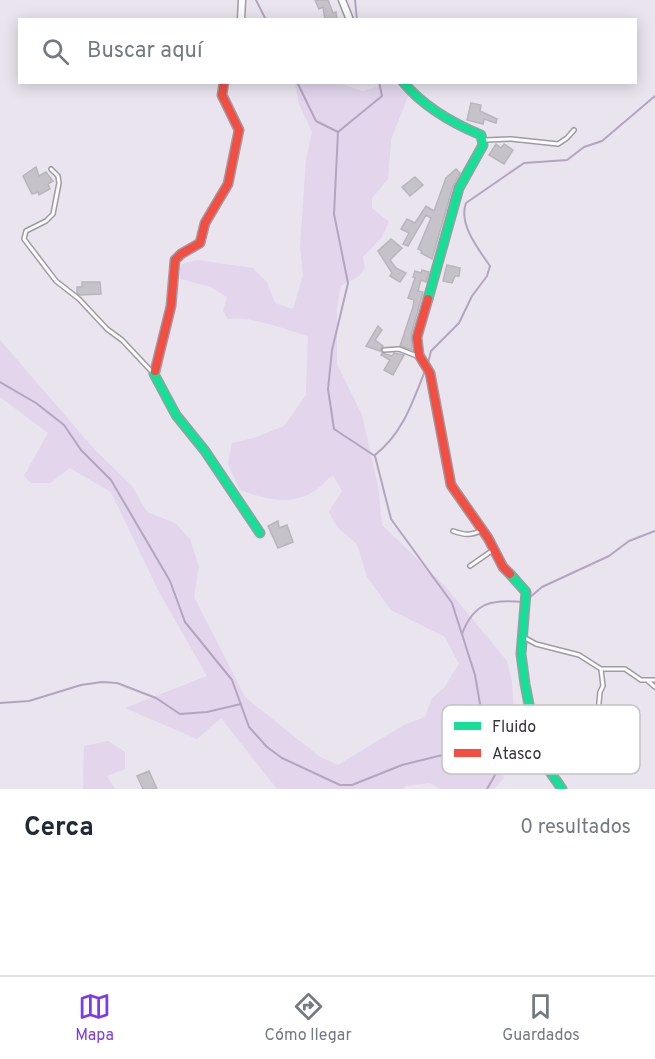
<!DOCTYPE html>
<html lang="es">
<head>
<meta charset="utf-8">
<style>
  :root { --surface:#fff; --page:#f2f2f3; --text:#1f2937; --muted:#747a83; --line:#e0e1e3; --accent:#7c3aed }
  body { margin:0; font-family:Overpass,sans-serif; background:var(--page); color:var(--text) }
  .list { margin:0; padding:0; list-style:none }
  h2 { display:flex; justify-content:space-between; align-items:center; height:78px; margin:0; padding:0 24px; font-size:26px }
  h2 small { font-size:20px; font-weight:400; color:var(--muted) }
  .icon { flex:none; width:33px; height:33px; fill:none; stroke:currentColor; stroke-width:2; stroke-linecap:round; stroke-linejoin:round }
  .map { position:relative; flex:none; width:655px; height:789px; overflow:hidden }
  .search { position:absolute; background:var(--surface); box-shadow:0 3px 15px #0003; left:18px; right:18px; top:18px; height:66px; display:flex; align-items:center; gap:15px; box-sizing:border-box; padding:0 21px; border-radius:0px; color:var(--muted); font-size:22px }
  .sheet { height:186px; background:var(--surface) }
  nav { display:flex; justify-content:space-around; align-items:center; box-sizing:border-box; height:84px; border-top:2px solid var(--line); background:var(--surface); font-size:16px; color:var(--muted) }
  nav a { display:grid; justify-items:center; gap:3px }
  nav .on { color:var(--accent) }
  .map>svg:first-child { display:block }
  .green { fill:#e2d5ec }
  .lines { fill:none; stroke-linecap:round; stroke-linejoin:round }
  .stream { stroke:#b4a4c0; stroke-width:2 }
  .building { fill:#c6c2ca; stroke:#b9b5bc; stroke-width:1.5 }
  .lane-casing { stroke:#9f9ba3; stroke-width:6 }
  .street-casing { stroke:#9f9ba3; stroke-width:9 }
  .fast-casing { stroke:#9f9ba3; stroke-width:11 }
  .jam-casing { stroke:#9f9ba3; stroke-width:11 }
  .lane { stroke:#fcfbfc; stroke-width:3 }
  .street { stroke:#fcfbfc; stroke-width:6 }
  .fast { stroke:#16e098; stroke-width:8 }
  .jam { stroke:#f24e42; stroke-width:8 }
  .key { fill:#fff; stroke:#c3c2c4; stroke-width:1.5 }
  .key-label { font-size:16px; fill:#38343b }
</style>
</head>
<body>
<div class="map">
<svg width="655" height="789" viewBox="0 0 655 789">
  <rect width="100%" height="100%" fill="#e9e4ee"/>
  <!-- green -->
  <path class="green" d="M295,83H338L363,91L385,84L396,85L408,96L391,140L388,179L372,198V208L389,222L382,237L363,257L365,268L359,276L341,286L337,307V364L362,415L378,485L382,525L445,586L507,661L512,682L514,714L490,724L504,778L494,789H440L430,783L406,786L403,789H277L221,718L197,739L125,708L207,676L158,590L111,492L70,468L50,483H31L24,476L48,433L0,397V340L95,450L132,486L147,512L175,523L190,539L199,567L194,597L245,697L320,757L338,765L404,725L425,717L432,698L444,688L459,664L445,637L391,610L367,577L357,544L338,528L329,512L342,491L333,475C326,480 319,489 311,493C288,506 263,498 240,490L228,464L232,443L254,438L284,426L292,415L306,395L308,336C284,329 253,316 228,319L223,311L227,297L211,287L180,279V268L182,264L197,260L253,268L267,282L275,303L293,309L303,275L300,246L306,160L312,132L299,104Z
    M108,741L125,752V769L107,776L115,789H83L84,746Z"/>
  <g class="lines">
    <!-- stream -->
    <path class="stream" d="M256,0L266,20
      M355,0L357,20
      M297,82L316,121L338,132L334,214L348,283L332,350L328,389L334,429L375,456L391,519L452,603L475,675L487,744L495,775L487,789
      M338,132L382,96L379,82
      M428,363L431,351L459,323L472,296L487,276L490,266C479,250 458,224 466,203L524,163L567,160L584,147L602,141L655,96
      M0,382L36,403L64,425L81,450L111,480L170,581L185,622L232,680L249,727L267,747L282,758L340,785H352L402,765L487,744
      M375,455C403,433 412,403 425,371
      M529,598L542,587L609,556L629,541L655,531
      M462,634C474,602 492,599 523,602
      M0,703L29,701L81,685L102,682L117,683L156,698L180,714L207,712L241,704"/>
  </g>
  <!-- building -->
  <path class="building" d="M315,0H328L333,13L336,12L337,20H325L323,7L319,9Z
    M471,103L481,105L480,111L497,119L496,123L484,119L483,124L467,120Z
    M496,144L501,148L504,144L513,150L504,164L489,155Z
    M36,167L39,176L46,172L53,181L48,184L50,189L39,195L38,192L32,194L23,176Z
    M456,169L460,173L453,186L432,259L421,253L422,251L418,249L431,218L426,215L408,246L403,244L409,233L401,229L407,219L415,223L426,206L434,211L446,178Z
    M415,177L423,185L410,196L402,187Z
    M391,239L402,248L390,260L396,268L406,273L400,282L390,276L392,273L378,251Z
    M447,265L460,268L459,276H455L452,283L443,281Z
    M422,270L429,272L426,282L421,280L418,291L423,292L411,335L412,350L400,346L413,307L414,300L408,298L415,278L413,277L415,271L421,273Z
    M82,282H100L101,294L80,295L77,293V287H82Z
    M378,326L382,330L375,340L383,346L380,351L366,346Z
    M382,353L392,356L394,353L404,355L393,375L384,370L390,360L381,355Z
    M278,521L279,528L287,525L293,542L278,548L268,526Z
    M149,771L157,789H143L137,776Z"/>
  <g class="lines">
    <!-- lane casing -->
    <g class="lane-casing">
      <path id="lane" d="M485,140L511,139L558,144L567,138L574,130
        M51,169L58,176L59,183L53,214L46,221L26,231L24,239L56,281L79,299L107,329L122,340L153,373
        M384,350L399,349L417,356
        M453,531C464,535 471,536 482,530
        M470,566L493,550
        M525,638L536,644L579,655L601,669H625L641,680H655
        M601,669L603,686L600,692L598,713L623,730L629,738
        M648,681L655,687"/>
    </g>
    <!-- street casing -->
    <g class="street-casing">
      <path id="street" d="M342,0L350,20
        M241,20L242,0"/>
    </g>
    <!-- fast casing -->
    <g class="fast-casing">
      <path id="fast" d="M403,82C423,106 452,123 481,135L483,145L459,188L428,299
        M155,371L154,374L176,415L205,451L260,533
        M510,574L526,592L521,654L525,684L539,756L562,789"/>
    </g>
    <!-- jam casing -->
    <g class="jam-casing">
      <path id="jam" d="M428,299L417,337L419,355L430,373L451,485L488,538L503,567L510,574
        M155,371L171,306L175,260L181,254L200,243L205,223L228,184L239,130L222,95L224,82"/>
    </g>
    <!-- lane -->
    <use href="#lane" class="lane"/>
    <!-- street -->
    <use href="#street" class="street"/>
    <!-- fast -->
    <use href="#fast" class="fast"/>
    <!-- jam -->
    <use href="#jam" class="jam"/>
  </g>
  <!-- legend -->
  <rect x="442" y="705" width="198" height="69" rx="9" class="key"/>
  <rect x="454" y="722" width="27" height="8" fill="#16e098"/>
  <rect x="454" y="749" width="27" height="8" fill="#f24e42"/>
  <g class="key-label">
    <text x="492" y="732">Fluido</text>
    <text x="492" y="759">Atasco</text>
  </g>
</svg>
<div class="search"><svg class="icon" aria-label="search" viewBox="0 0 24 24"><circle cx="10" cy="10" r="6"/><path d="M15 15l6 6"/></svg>Buscar aquí</div>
</div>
<section class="sheet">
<h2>Cerca<small>0 resultados</small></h2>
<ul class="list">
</ul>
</section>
<nav>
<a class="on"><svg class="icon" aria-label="map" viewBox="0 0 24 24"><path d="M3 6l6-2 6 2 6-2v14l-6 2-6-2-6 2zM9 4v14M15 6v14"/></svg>Mapa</a>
<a><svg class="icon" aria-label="directions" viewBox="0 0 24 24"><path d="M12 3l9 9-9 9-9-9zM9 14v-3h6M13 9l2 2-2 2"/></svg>Cómo llegar</a>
<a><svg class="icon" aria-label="saved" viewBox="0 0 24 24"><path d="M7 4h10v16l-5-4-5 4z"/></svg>Guardados</a>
</nav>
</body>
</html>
